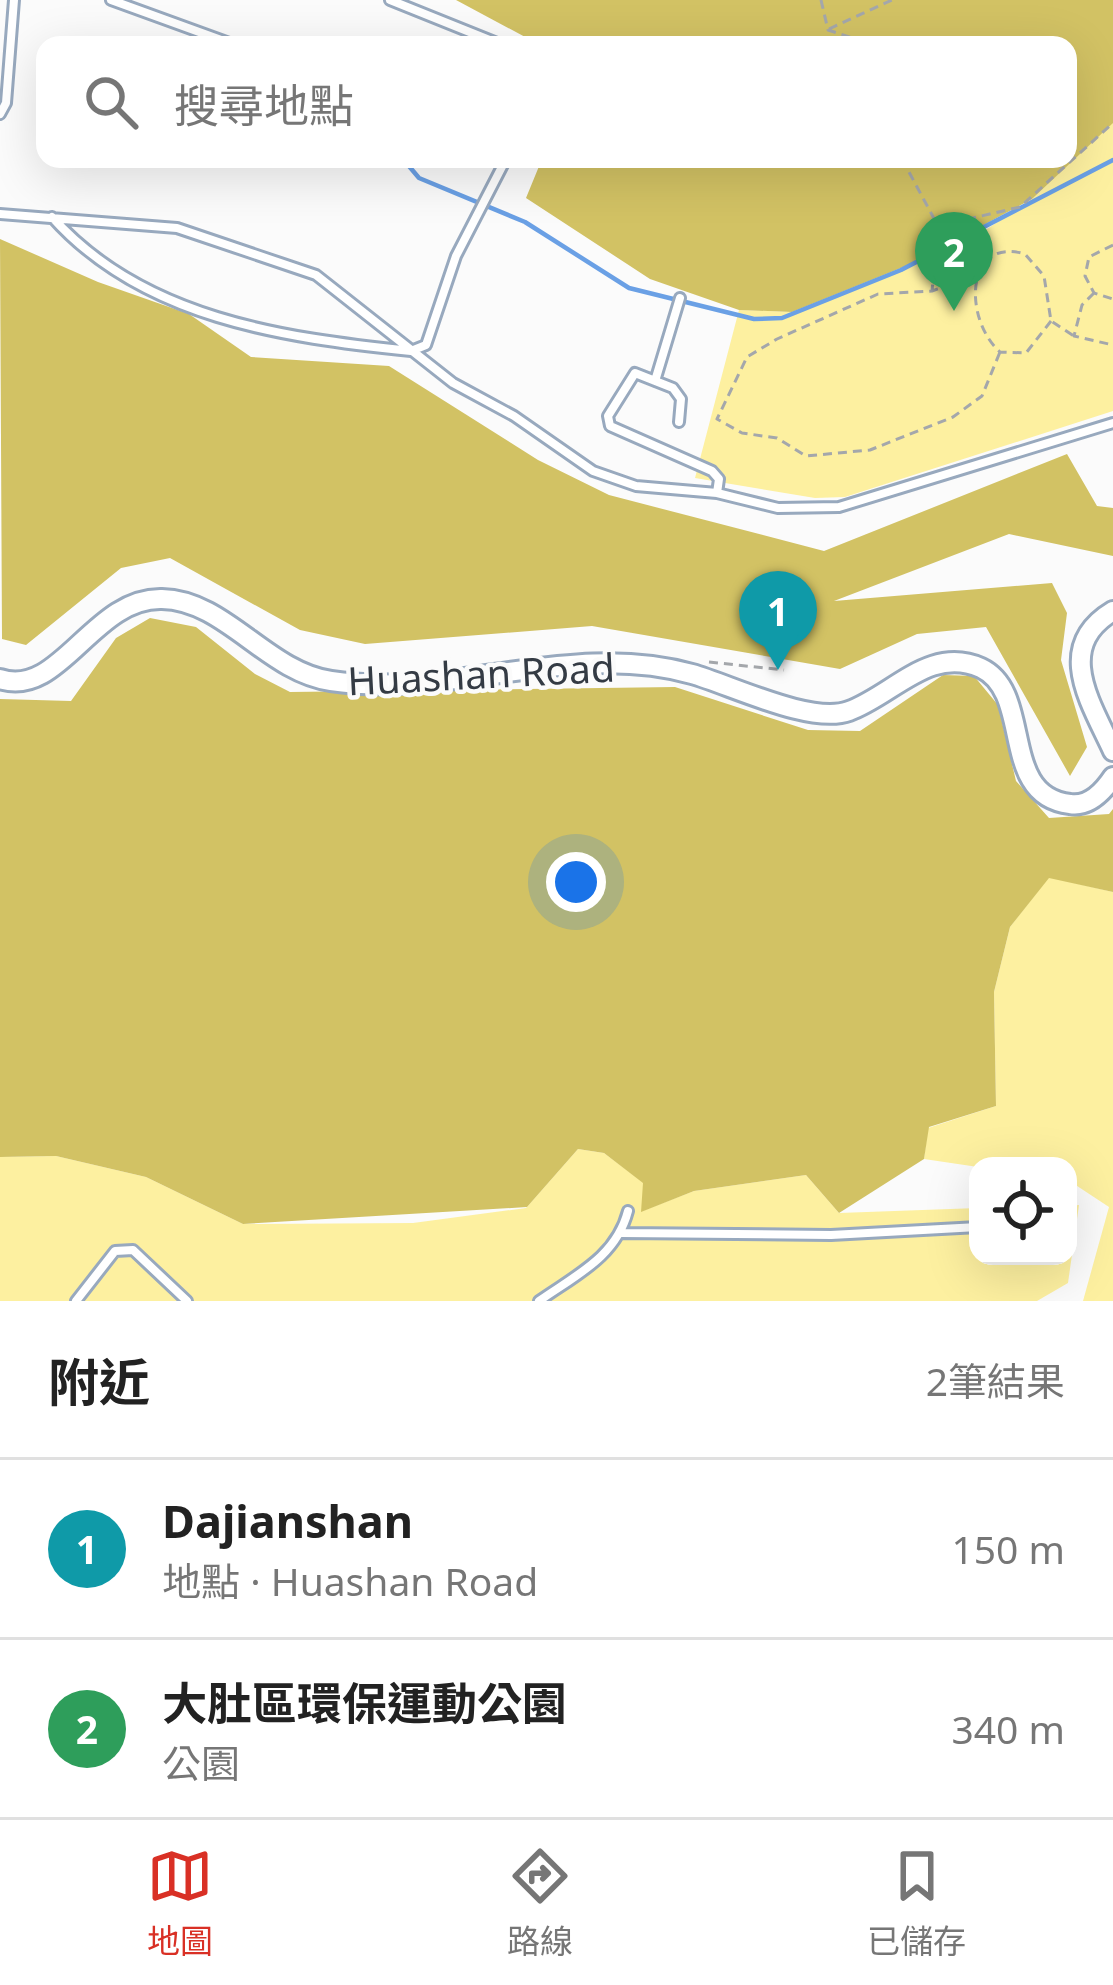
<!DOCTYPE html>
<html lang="zh-TW">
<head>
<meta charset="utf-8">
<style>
  :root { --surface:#fff; --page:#f2f2f2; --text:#222; --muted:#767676; --line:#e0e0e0; --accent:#d93025 }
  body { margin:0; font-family:"Noto Sans","Noto Sans TC",sans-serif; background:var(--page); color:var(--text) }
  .controls { position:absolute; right:36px; bottom:36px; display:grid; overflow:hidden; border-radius:24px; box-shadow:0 12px 48px #0002 }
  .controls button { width:108px; height:108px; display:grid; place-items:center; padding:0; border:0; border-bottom:3px solid var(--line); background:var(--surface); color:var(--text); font:60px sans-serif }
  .you { position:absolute; left:576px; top:882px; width:42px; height:42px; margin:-30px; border:9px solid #fff; border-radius:50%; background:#1a73e8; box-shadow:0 0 0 18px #1a73e833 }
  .badge { display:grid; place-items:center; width:78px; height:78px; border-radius:50%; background:var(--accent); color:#fff; font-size:39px; font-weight:700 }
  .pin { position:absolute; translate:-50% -99px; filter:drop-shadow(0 3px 6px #0008) }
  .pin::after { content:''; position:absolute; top:63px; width:42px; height:36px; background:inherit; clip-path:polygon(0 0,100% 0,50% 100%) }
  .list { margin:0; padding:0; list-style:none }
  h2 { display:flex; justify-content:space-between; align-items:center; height:156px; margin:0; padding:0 48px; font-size:51px }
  h2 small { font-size:39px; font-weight:400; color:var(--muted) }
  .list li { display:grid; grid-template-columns:78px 1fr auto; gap:36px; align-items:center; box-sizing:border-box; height:180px; padding:0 48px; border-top:3px solid var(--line) }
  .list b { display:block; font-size:45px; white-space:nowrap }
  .list p { margin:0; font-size:39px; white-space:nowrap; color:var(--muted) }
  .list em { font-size:39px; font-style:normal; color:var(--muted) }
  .icon { flex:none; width:66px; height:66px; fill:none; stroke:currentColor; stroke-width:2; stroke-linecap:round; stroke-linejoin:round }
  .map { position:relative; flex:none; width:1113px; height:1301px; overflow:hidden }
  .search { position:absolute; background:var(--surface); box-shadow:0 12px 48px #0002; left:36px; right:36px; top:36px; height:132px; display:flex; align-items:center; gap:30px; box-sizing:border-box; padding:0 42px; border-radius:24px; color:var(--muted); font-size:45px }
  .sheet { height:516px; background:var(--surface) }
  nav { display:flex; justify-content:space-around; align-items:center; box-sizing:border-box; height:168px; border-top:3px solid var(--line); background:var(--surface); font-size:33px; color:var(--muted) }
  nav a { display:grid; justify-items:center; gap:6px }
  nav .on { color:var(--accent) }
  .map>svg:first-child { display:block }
  .green { fill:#fdf0a0 }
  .forest { fill:#d2c264 }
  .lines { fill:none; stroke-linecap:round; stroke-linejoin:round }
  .stream { stroke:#6aa0e5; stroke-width:4.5 }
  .service-casing { stroke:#98a9be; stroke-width:14 }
  .tertiary-casing { stroke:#98a9be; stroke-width:24 }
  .path { stroke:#a4a7ab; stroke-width:3; stroke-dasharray:9 6; stroke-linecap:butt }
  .service { stroke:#fff; stroke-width:8 }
  .tertiary { stroke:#fff; stroke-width:18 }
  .labels { text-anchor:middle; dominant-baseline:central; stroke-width:9; stroke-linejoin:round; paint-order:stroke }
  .street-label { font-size:39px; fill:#343b44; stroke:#fbfbfb }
</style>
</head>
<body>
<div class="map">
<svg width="1113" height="1301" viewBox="0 0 1113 1301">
  <rect width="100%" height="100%" fill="#fbfbfb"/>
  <!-- green -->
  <path class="green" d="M1113,122V411L845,497L815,498L695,478L739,310L792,312L984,231L1032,199Z
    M1049,877L1113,892V1301H1083L1109,1207L1068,1180V1166L978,1167L924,1159L928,1128L996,1106L994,992L1010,927Z
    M578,1149L604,1153L644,1183L642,1211L694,1191L806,1175L839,1213L978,1208V1256H1068V1206L1079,1205L1068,1283L1037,1301H0V1157L56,1156L146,1177L243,1224L413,1223L526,1208Z"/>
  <!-- forest -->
  <path class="forest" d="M456,0H1113V123L1032,199L913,263L792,312L739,310L650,279L526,198L542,159H1068V45H540Z
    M0,239L98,282L189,314L251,357L389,366L538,460L609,495L824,551L1067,454L1097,506L1113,508V556L1009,534L834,601L1052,583L1067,613L1061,660L1087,747L1070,776L986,627L917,634L840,669L592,626L365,644L300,630L170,558L121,568L26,645L2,639Z
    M150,618L196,627L255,674L290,692L675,687L808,730L860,731L943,675L974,676L998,705L1016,781L1049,818L1109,814L1113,809V892L1049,878L1010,927L994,992L996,1106L929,1127L924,1159L839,1213L806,1175L694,1191L641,1212L643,1183L604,1153L578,1149L527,1207L243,1224L146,1177L56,1156L0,1157V699L71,701L116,638Z"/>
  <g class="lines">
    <!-- stream -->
    <path class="stream" d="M403,159L419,178L525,222L629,288L754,319L782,318L901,270L1113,160"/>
    <!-- service casing -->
    <g class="service-casing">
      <path id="service" d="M111,0L235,45
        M390,0L502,45
        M0,114L6,103L14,0
        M0,214L177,228L316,275L453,383L514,416L593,471L636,486L717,493L778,508L839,507L1113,423
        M52,217C142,318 283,338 411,351L426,345L456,256L506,159
        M655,381L680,298
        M679,422L681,399L673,388L635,373L608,416L610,426L712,471L719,479L717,493
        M622,1233L831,1235L978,1227
        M76,1301L115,1251L133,1250L187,1301
        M539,1301C576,1275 616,1257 628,1211"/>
    </g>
    <!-- tertiary casing -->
    <g class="tertiary-casing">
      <path id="tertiary" d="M1113,611C1053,647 1091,703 1113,751
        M0,679C60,699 93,597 162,599C225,600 267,672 331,681C451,699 572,640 692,674C731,685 811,725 849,711C893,695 930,645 981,668C1034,693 998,796 1070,804C1089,807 1103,792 1113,777"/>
    </g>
    <!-- path -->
    <path class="path" d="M821,0L828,30L874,45
      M829,29L892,0
      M902,159L938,226L932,291
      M938,226L1020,207L1113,123
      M1113,245L1089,257L1085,276L1094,293L1113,299
      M980,273L932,291L878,294L777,339L747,357L717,419L742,433L777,438L806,456L870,450L953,417L982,396L1000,352
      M1094,293L1082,305L1074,336L1113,345
      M1051,321L1026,353L1000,352C963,319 965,236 1025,254L1044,276L1051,321L1074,336
      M709,662L784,670"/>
    <!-- service -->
    <use href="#service" class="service"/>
    <!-- tertiary -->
    <use href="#tertiary" class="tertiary"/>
  </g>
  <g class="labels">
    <!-- street labels -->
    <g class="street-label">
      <text transform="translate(481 673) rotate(-3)">Huashan Road</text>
    </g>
  </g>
</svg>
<div class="controls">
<button><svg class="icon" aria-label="locate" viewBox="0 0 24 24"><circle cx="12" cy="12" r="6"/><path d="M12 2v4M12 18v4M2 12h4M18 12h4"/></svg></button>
</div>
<div class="you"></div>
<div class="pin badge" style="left:778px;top:670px;background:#0f9aa8">1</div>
<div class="pin badge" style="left:954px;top:311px;background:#2e9e5b">2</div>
<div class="search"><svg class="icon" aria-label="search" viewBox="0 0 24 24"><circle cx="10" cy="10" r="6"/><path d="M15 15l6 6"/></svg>搜尋地點</div>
</div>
<section class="sheet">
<h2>附近<small>2筆結果</small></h2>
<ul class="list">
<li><span class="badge" style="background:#0f9aa8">1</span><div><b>Dajianshan</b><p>地點 · Huashan Road</p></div><em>150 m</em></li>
<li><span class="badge" style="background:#2e9e5b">2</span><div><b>大肚區環保運動公園</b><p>公園</p></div><em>340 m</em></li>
</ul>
</section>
<nav>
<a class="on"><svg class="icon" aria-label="map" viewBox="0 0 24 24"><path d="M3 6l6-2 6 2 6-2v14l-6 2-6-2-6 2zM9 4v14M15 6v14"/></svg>地圖</a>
<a><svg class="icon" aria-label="directions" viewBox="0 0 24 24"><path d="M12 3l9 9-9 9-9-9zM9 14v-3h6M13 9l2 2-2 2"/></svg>路線</a>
<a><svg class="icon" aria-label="saved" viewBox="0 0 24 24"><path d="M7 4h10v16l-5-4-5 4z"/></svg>已儲存</a>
</nav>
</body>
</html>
